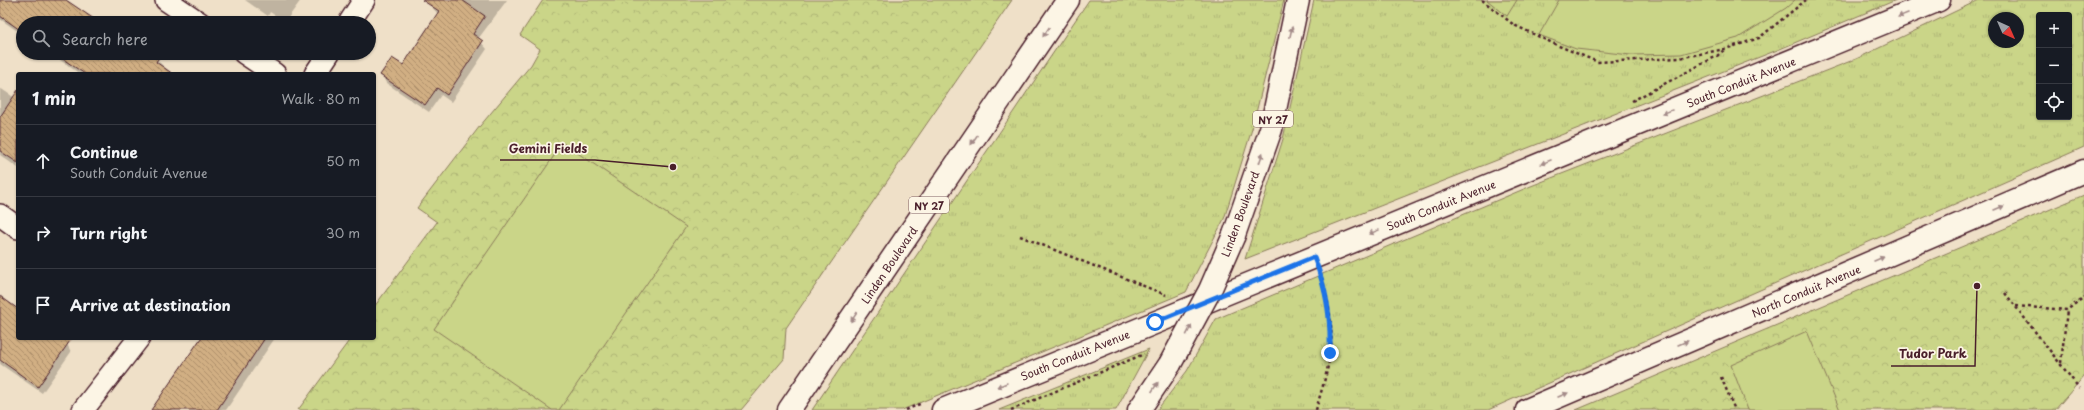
<!DOCTYPE html>
<html lang="en">
<head>
<meta charset="utf-8">
<style>
  :root { --surface:#171b24; --page:#242831; --text:#f1f3f6; --muted:#9ea1a6; --line:#363941 }
  body { margin:0; font-family:"Playpen Sans",sans-serif; background:var(--page); color:var(--text) }
  .controls { position:absolute; right:12px; top:12px; display:grid; overflow:hidden; border-radius:4px; box-shadow:0 1px 3px #0004 }
  .controls button { width:36px; height:36px; display:grid; place-items:center; padding:0; border:0; border-bottom:1px solid var(--line); background:var(--surface); color:var(--text); font:20px sans-serif }
  .compass { position:absolute; left:1988px; top:12px; width:36px; height:36px; border-radius:50%; background:var(--surface); box-shadow:0 1px 3px #0004; rotate:135deg }
  .stop { position:absolute; width:12px; height:12px; margin:-9px; border:3px solid #1a73e8; border-radius:50%; background:#fff }
  .stop.end { background:#1a73e8; border-color:#fff; box-shadow:0 1px 4px #0008 }
  .list { margin:0; padding:0; list-style:none }
  h2 { display:flex; justify-content:space-between; align-items:center; height:52px; margin:0; padding:0 16px; font-size:17px }
  h2 small { font-size:13px; font-weight:400; color:var(--muted) }
  .list li { display:grid; grid-template-columns:26px 1fr auto; gap:12px; align-items:center; box-sizing:border-box; height:72px; padding:0 16px; border-top:1px solid var(--line) }
  .list b { display:block; font-size:15px; white-space:nowrap }
  .list p { margin:0; font-size:13px; white-space:nowrap; color:var(--muted) }
  .list em { font-size:13px; font-style:normal; color:var(--muted) }
  .icon { flex:none; width:22px; height:22px; fill:none; stroke:currentColor; stroke-width:2; stroke-linecap:round; stroke-linejoin:round }
  .map { position:relative; flex:none; width:2084px; height:410px; overflow:hidden }
  .search { position:absolute; background:var(--surface); box-shadow:0 1px 3px #0004; left:16px; top:16px; width:360px; height:44px; display:flex; align-items:center; gap:10px; box-sizing:border-box; padding:0 14px; border-radius:22px; color:var(--muted); font-size:15px }
  .panel { position:absolute; background:var(--surface); box-shadow:0 1px 3px #0004; left:16px; top:72px; width:360px; height:268px; border-radius:4px }
  .map>svg:first-child { display:block }
  .grass { fill:url(#grass-tufts); stroke:#8a7a5a; fill-rule:evenodd }
  .park { fill:url(#park-crowns); stroke:#8a7a5a }
  .garden { fill:#cad588; stroke:#8a7a5a }
  .shadow { fill:#0003 }
  .building { fill:url(#building-back-hatch); stroke:#4a1f2b }
  .lines { fill:none; stroke-linecap:round; stroke-linejoin:round }
  .street-casing { stroke:#4a1f2b; stroke-width:24 }
  .primary-casing { stroke:#4a1f2b; stroke-width:25 }
  .highway-casing { stroke:#4a1f2b; stroke-width:25 }
  .path { stroke:#4a1f2b; stroke-width:2.5; stroke-dasharray:3 3; stroke-linecap:butt }
  .street { stroke:#fcf5e5; stroke-width:21 }
  .primary { stroke:#fcf5e5; stroke-width:22 }
  .highway { stroke:#fcf5e5; stroke-width:22 }
  .highway-bridge-casing { stroke:#4a1f2b; stroke-width:25; stroke-linecap:butt }
  .highway-bridge { stroke:#fcf5e5; stroke-width:22 }
  .oneway { fill:#a38a88 }
  .route { stroke:#1a73e8; stroke-width:5 }
  .labels { text-anchor:middle; dominant-baseline:central; stroke-width:3.5; stroke-linejoin:round; paint-order:stroke }
  .shield { fill:#fcf5e5; stroke:#7f5f63; stroke-width:1 }
  .shield-label { font-size:10px; font-weight:bold; fill:#4a1f2b }
  .street-label { font-size:11px; fill:#4a1f2b; stroke:#fcf5e5 }
  .leader { fill:none; stroke:#4a1f2b; stroke-width:1.5 }
  .callout-dot { fill:#4a1f2b; stroke:#fcf5e5; stroke-width:1.5 }
  .callout-label { font-size:12px; text-anchor:middle; font-weight:bold; fill:#4a1f2b; stroke:#fcf5e5; stroke-width:3.5; stroke-linejoin:round; paint-order:stroke }
</style>
</head>
<body>
<div class="map">
<svg width="2084" height="410" viewBox="0 0 2084 410">
  <defs>
    <pattern id="grass-tufts" width="24" height="20" patternUnits="userSpaceOnUse"><rect width="24" height="20" fill="#cad588"/><path d="M3 7l-1-3M5 7V3M7 7l1-3M15 17l-1-3M17 17v-4M19 17l1-3" fill="none" stroke="#afb676"/></pattern>
    <pattern id="park-crowns" width="20" height="18" patternUnits="userSpaceOnUse"><rect width="20" height="18" fill="#cad588"/><path d="M2 6a3 3 0 1 1 6 0M12 15a3 3 0 1 1 6 0" fill="none" stroke="#afb676"/></pattern>
    <pattern id="building-back-hatch" width="6" height="6" patternUnits="userSpaceOnUse"><rect width="6" height="6" fill="#d1af83"/><path d="M-1 5l2 2M0 0l6 6M5-1l2 2" fill="none" stroke="#ac8e6b"/></pattern>
  </defs>
  <rect width="100%" height="100%" fill="#efe0c8"/>
  <filter id="ink" filterUnits="userSpaceOnUse"><feTurbulence type="fractalNoise" baseFrequency=".025" numOctaves="2"/><feDisplacementMap in="SourceGraphic" scale="8" xChannelSelector="R" yChannelSelector="G"/><feConvolveMatrix kernelMatrix="1 2 1 2 8 2 1 2 1" color-interpolation-filters="sRGB"/></filter>
  <g filter="url(#ink)">
    <!-- grass -->
    <path class="grass" d="M1089,0H1284L1252,129L1224,219L1186,292L902,410H812Z
      M1314,0H1896L1780,49L1245,259L1283,139Z
      M1979,0H2084V147L1488,410H1157L1187,371L1216,319L1531,186L1856,59ZM2039,15H2069V117H2039ZM1994,18H2018V42H1994Z
      M1149,349L1116,410H999Z"/>
    <!-- park -->
    <path class="park" d="M543,0H1012L786,328L784,359L741,410H298L351,338H374V307L437,222L417,208L480,126L531,65L540,49L520,35Z
      M2084,195V376L2055,410H1576Z"/>
    <!-- garden -->
    <path class="garden" d="M1487,0H1517L1507,16Z
      M1559,0H1795L1786,8L1738,38L1681,54L1631,55L1576,49L1539,35Z
      M563,143L686,227L559,410H552L434,329Z
      M1807,331L1840,410H1748L1731,365Z"/>
    <!-- shadow -->
    <path class="shadow" d="M0,0H64L98,23H23V35L0,19Z
      M245,0H301L285,22L270,12L268,16Z
      M434,0H507L478,39L487,49L451,102L441,95L429,112L386,83L382,75L403,66L438,14L430,5Z
      M50,53H149L172,74H80Z
      M0,88L18,100V168L0,155Z
      M0,297L18,310V338H58L67,344L71,352L42,393L0,364Z
      M201,338H275L226,410H152Z"/>
    <!-- building -->
    <path class="building" d="M0,0H66L100,23H23V32L0,16Z
      M422,0H462L485,16L473,34L483,41L447,95L437,88L425,105L380,75L392,58L403,65L439,11Z
      M54,53H162L156,62L173,74H85Z
      M18,90V163L0,151V117Z
      M0,296L18,309V338H72L38,387L0,360Z
      M201,338H265L217,410H151Z"/>
    <g class="lines">
      <!-- street casing -->
      <g class="street-casing">
        <path id="street" d="M166,0L200,23
          M349,23L364,0
          M244,53L275,74
          M315,74L329,53
          M0,215L18,228
          M83,410L139,338"/>
      </g>
      <!-- primary casing -->
      <g class="primary-casing">
        <path id="primary" d="M943,410L1939,0
          M1527,410L2084,171"/>
      </g>
      <!-- highway casing -->
      <g class="highway-casing">
        <path id="highway" d="M1234,235L1271,129L1298,0
          M789,410L1068,0
          M1139,410L1170,364"/>
      </g>
      <!-- path -->
      <path class="path" d="M1482,0L1514,25L1559,46L1598,62L1679,58L1725,49L1759,38L1806,0
        M1632,101L1717,56L1725,49
        M1020,236L1166,295
        M2005,293L2079,388
        M2016,306L2067,310L2084,297
        M2061,363L2067,310
        M1721,377L1735,410
        M906,410L922,403
        M1011,410L1144,354
        M1316,410C1321,391 1328,372 1330,353C1334,328 1328,302 1321,277"/>
      <!-- street -->
      <use href="#street" class="street"/>
      <!-- primary -->
      <use href="#primary" class="primary"/>
      <!-- highway -->
      <use href="#highway" class="highway"/>
      <!-- highway-bridge casing -->
      <g class="highway-bridge-casing">
        <path id="highway-bridge" d="M1170,364L1210,290L1234,235"/>
      </g>
      <!-- highway-bridge -->
      <use href="#highway-bridge" class="highway-bridge"/>
    </g>
    <!-- one-way arrows -->
    <defs><path id="oneway-solid" d="M-6-.8H1V-3.2L6.5 0L1 3.2V.8H-6Z"/></defs>
    <g class="oneway">
      <use href="#oneway-solid" transform="translate(1903 15) rotate(158)"/>
      <use href="#oneway-solid" transform="translate(1046 32) rotate(124)"/>
      <use href="#oneway-solid" transform="translate(1291 32) rotate(-78)"/>
      <use href="#oneway-solid" transform="translate(1667 112) rotate(158)"/>
      <use href="#oneway-solid" transform="translate(974 140) rotate(124)"/>
      <use href="#oneway-solid" transform="translate(1261 158) rotate(-71)"/>
      <use href="#oneway-solid" transform="translate(1546 162) rotate(158)"/>
      <use href="#oneway-solid" transform="translate(1999 208) rotate(-23)"/>
      <use href="#oneway-solid" transform="translate(1374 232) rotate(158)"/>
      <use href="#oneway-solid" transform="translate(1879 259) rotate(-23)"/>
      <use href="#oneway-solid" transform="translate(854 317) rotate(124)"/>
      <use href="#oneway-solid" transform="translate(1189 330) rotate(-63)"/>
      <use href="#oneway-solid" transform="translate(1683 343) rotate(-23)"/>
      <use href="#oneway-solid" transform="translate(1002 385) rotate(157)"/>
      <use href="#oneway-solid" transform="translate(1155 387) rotate(-56)"/>
      <use href="#oneway-solid" transform="translate(1563 395) rotate(-23)"/>
    </g>
  </g>
  <g class="lines" filter="url(#ink)">
    <!-- route -->
    <path class="route" d="M1155,322L1314,257C1327,291 1331,317 1330,353"/>
  </g>
  <g class="labels">
    <!-- shield labels -->
    <g class="shield">
      <rect x="1253" y="111" width="40" height="16" rx="3"/>
      <rect x="909" y="197" width="40" height="16" rx="3"/>
    </g>
    <g class="shield-label">
      <text x="1273" y="119">NY 27</text>
      <text x="929" y="205">NY 27</text>
    </g>
    <!-- street labels -->
    <g class="street-label">
      <text transform="translate(1741 82) rotate(-22)">South Conduit Avenue</text>
      <text transform="translate(1441 205) rotate(-22)">South Conduit Avenue</text>
      <text transform="translate(1240 214) rotate(-70)">Linden Boulevard</text>
      <text transform="translate(889 265) rotate(-56)">Linden Boulevard</text>
      <text transform="translate(1806 291) rotate(-23)">North Conduit Avenue</text>
      <text transform="translate(1075 355) rotate(-22)">South Conduit Avenue</text>
    </g>
  </g>
  <!-- callouts -->
  <path class="leader" d="M673 167L595 160H500M1977 286L1975 366H1891"/>
  <g class="callout-dot">
    <circle cx="673" cy="167" r="4"/>
    <circle cx="1977" cy="286" r="4"/>
  </g>
  <g class="callout-label">
    <text x="548" y="153">Gemini Fields</text>
    <text x="1933" y="358">Tudor Park</text>
  </g>
</svg>
<div class="controls">
<button>+</button>
<button>−</button>
<button><svg class="icon" aria-label="locate" viewBox="0 0 24 24"><circle cx="12" cy="12" r="6"/><path d="M12 2v4M12 18v4M2 12h4M18 12h4"/></svg></button>
</div>
<svg class="compass" viewBox="-18 -18 36 36"><path d="M0-13l5 13h-10z" fill="#e53935"/><path d="M0 13l5-13h-10z" fill="#9ea1a6"/></svg>
<div class="stop" style="left:1155px;top:322px"></div>
<div class="stop end" style="left:1330px;top:353px"></div>
<div class="search"><svg class="icon" aria-label="search" viewBox="0 0 24 24"><circle cx="10" cy="10" r="6"/><path d="M15 15l6 6"/></svg>Search here</div>
<section class="panel">
<h2>1 min<small>Walk · 80 m</small></h2>
<ul class="list">
<li><svg class="icon" aria-label="ahead" viewBox="0 0 24 24"><path d="M12 20V5M6 11l6-6 6 6"/></svg><div><b>Continue</b><p>South Conduit Avenue</p></div><em>50 m</em></li>
<li><svg class="icon" aria-label="right" viewBox="0 0 24 24"><path d="M7 20v-9h11M14 6l5 5-5 5"/></svg><div><b>Turn right</b></div><em>30 m</em></li>
<li><svg class="icon" aria-label="arrive" viewBox="0 0 24 24"><path d="M6 21V4h12l-3 4 3 4H6"/></svg><div><b>Arrive at destination</b></div></li>
</ul>
</section>
</div>
</body>
</html>
